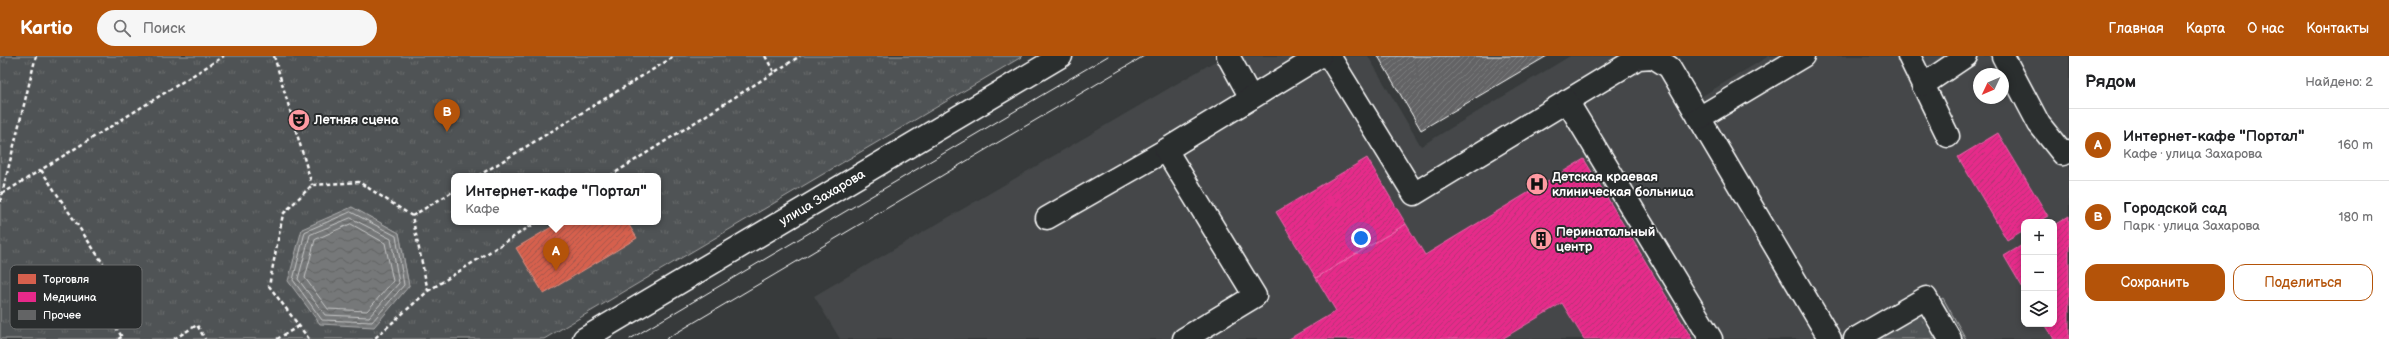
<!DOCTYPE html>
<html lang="ru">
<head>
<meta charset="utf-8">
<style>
  :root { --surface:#fff; --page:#f6f6f6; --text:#202124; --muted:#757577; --line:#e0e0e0; --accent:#b45309 }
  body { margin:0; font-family:"Balsamiq Sans",sans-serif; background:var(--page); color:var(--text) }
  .controls { position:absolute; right:12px; bottom:12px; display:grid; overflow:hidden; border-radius:8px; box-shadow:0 2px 6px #0003 }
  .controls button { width:36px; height:36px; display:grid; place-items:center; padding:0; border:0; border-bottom:1px solid var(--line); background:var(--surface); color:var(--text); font:20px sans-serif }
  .compass { position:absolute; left:1973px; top:12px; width:36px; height:36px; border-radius:50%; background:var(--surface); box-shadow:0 2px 6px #0003; rotate:226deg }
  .you { position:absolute; left:1361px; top:182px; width:14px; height:14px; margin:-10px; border:3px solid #fff; border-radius:50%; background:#1a73e8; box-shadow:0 0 0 6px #1a73e833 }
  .badge { display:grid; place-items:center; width:26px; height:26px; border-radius:50%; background:var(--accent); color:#fff; font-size:13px; font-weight:700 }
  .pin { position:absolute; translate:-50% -33px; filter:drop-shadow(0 1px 2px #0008) }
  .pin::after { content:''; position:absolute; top:21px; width:14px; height:12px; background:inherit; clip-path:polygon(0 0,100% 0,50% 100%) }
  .popup { position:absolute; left:451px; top:117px; width:210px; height:52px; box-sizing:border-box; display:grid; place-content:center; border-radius:8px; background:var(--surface); filter:drop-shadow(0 1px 3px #0005); font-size:13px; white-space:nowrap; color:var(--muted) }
  .popup b { font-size:15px; color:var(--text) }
  .popup::after { content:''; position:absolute; left:50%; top:100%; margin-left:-8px; border:8px solid transparent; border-top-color:var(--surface) }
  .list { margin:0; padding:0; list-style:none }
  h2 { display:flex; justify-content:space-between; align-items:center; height:52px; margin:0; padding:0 16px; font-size:17px }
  h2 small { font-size:13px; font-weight:400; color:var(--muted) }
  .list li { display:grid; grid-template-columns:26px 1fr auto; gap:12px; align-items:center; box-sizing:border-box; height:72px; padding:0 16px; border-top:1px solid var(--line) }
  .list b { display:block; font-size:15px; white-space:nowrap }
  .list p { margin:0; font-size:13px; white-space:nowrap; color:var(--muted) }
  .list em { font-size:13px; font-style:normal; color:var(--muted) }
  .actions { display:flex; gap:8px; padding:12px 16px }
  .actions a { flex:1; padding:9px 0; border:1px solid var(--accent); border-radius:12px; text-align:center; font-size:14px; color:var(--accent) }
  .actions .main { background:var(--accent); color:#fff }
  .icon { flex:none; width:22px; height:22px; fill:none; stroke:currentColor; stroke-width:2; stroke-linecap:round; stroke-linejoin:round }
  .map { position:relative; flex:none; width:2069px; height:283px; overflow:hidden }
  header { display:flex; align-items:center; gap:24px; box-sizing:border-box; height:56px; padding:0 20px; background:var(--accent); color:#fff }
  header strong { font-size:19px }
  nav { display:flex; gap:22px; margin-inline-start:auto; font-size:14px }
  .search { width:280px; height:36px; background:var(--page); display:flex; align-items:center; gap:10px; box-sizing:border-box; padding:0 14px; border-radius:22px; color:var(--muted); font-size:15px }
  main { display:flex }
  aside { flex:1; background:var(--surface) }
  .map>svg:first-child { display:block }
  .built { fill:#444748; fill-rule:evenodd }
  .grass { fill:url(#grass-tufts); stroke:#a8a9aa; fill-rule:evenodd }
  .water { fill:url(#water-waves); stroke:#adaeaf }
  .shops { fill:url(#shops-hatch); stroke:#e29082 }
  .health { fill:url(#health-hatch); stroke:#ee69ad }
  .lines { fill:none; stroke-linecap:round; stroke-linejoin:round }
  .shore { stroke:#c8c9c9; stroke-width:1 }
  .building { fill:url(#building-hatch); stroke:#fff }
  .minor-casing { stroke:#fff; stroke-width:25 }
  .path { stroke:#fff; stroke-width:2.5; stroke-dasharray:4 3; stroke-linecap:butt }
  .minor { stroke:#2a2d2e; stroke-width:22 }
  .tram { stroke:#fff; stroke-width:1 }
  .labels { text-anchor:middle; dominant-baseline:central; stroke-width:4; stroke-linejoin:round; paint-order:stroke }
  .poi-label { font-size:13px; font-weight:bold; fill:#fff; stroke:#2a2d2e; text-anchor:start }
  .street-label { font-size:13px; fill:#fff; stroke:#2a2d2e }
  .key { fill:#2a2d2e; stroke:#6a6c6d; stroke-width:1 }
  .key-label { font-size:11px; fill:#fff }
</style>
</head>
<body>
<header>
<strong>Kartio</strong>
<div class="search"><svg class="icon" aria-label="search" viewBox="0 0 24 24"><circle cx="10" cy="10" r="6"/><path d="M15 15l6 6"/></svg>Поиск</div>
<nav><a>Главная</a><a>Карта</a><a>О нас</a><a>Контакты</a></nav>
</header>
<main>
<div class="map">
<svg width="2069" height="283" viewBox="0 0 2069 283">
  <defs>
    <pattern id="grass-tufts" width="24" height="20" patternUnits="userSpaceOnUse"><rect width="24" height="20" fill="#505354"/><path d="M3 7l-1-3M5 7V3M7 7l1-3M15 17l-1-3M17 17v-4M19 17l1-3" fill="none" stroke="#6a6d6e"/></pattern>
    <pattern id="water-waves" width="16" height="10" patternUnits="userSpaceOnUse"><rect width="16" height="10" fill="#767879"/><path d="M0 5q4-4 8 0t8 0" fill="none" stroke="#616262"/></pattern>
    <pattern id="shops-hatch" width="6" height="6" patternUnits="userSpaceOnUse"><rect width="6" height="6" fill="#d6604d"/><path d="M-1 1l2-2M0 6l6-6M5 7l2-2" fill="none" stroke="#a6594d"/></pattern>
    <pattern id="health-hatch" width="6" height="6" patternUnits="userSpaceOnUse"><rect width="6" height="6" fill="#e7298a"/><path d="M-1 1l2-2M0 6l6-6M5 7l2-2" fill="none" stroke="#b13574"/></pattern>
    <pattern id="building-hatch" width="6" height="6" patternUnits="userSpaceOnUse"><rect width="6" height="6" fill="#636465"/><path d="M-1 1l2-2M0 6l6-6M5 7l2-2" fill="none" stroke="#7a7b7c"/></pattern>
  </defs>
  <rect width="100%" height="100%" fill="#373a3b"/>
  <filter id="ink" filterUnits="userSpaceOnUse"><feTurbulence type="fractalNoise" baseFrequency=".025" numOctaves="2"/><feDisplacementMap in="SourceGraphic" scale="8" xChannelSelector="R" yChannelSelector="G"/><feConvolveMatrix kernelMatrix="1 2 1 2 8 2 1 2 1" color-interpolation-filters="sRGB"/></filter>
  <g filter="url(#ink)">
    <!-- built -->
    <path class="built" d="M1224,0H1368L1421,90L1570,0H1658L1687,49L1769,0H2069V283H840L814,240ZM1979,18H2003V42H1979ZM2024,166H2054V268H2024Z"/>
    <!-- grass -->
    <path class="grass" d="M0,0H1023L544,283H0ZM454,120H658V166H454ZM351,151L399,177L409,230Z
      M1943,242L1966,283H1873Z"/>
    <!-- water -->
    <path class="water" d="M352,151L399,177L409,230L374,271L320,268L288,225L302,173Z"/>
    <!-- shops -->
    <path class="shops" d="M560,166H627L637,182L544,238L516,192Z"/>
    <!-- health -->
    <path class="health" d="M1998,77L2048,160L2037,166H2024V174L2007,184L1958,101Z
      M1367,102L1406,168L1316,222L1276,156Z
      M1584,103L1692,283H1584L1562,247L1502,283H1289L1336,255L1316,222L1406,168L1425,199Z
      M2069,160V283H2054L2045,268H2054V169Z
      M2024,188V234L2004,200Z"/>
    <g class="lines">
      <!-- shore -->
      <path class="shore" d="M351,156L396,180L404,229L372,266L322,264L293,224L305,176Z
        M351,162L391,183L399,227L369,261L325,259L298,223L310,179Z
        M351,168L385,187L393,225L367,255L328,253L305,222L315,184Z"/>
    </g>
    <!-- building -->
    <path class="building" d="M1378,0H1547L1421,74Z"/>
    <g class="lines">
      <!-- minor casing -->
      <g class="minor-casing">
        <g id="minor">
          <path d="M1228,0L1251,42"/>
          <path d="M1329,0L1414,138L1638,2L1653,1L1669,11L1830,283"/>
          <path d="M1909,0L1948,80"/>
          <path d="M2003,0L2039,68L2063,98L2069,96"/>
          <path d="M1923,29L1966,0"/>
          <path d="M1567,45L1711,283"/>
          <path d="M1699,62L1803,0"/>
          <path d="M1047,162L1166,94"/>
          <path id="s1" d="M584,283L1061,0"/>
          <path d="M1184,283L1255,240L1166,94L1320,0"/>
          <path d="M1855,283L1926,242L1950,283"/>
        </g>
      </g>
      <!-- path -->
      <path class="path" d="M274,0L312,129
        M765,0L774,16
        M41,114L120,233L100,246L122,281
        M478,120L675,0
        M610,120L800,0
        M2,138L224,0
        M0,146L36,0
        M412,160L454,135
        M428,235L537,166
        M118,283L122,281L123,283
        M174,283L197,269L205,283
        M277,283L299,270
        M309,283L269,230L283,158L312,129L359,126L412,160L428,235L374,283"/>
      <!-- minor -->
      <use href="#minor" class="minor"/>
      <!-- tram -->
      <path class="tram" d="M630,283L1108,0
        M666,283L1144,0"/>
    </g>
  </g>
  <!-- icons -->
  <defs>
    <g id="theatre-disc" transform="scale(1.15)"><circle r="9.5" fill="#ff9aa2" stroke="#2a2d2e"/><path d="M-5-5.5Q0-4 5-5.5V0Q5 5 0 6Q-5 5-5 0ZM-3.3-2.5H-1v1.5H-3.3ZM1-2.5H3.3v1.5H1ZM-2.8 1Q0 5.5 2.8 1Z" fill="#111"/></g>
    <g id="hospital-disc" transform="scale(1.15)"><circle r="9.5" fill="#ff9aa2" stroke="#2a2d2e"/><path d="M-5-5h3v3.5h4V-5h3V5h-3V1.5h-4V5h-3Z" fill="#111"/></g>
    <g id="building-disc" transform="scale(1.15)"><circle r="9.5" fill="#ff9aa2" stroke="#2a2d2e"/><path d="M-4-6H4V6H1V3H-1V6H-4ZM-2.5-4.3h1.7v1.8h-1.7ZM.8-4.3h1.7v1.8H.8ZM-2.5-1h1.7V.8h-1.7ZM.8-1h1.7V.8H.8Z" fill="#111"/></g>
  </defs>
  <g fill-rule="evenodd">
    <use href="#theatre-disc" x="299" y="64"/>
    <use href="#hospital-disc" x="1537" y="128"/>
    <use href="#building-disc" x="1541" y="183"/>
  </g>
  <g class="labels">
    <!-- poi labels -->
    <g class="poi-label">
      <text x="314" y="64">Летняя сцена</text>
      <text x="1552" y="121">Детская краевая<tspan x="1552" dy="15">клиническая больница</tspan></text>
      <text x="1556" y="176">Перинатальный<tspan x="1556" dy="15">центр</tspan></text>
    </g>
    <!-- street labels -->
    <g class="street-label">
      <text stroke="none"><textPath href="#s1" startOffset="277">улица Захарова</textPath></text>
    </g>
  </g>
  <!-- legend -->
  <rect x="10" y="209" width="132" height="64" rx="6" class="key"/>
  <rect x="18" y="218" width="18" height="10" fill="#d6604d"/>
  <rect x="18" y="236" width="18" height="10" fill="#e7298a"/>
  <rect x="18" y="254" width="18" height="10" fill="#636465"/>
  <g class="key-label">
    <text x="43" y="227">Торговля</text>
    <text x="43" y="245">Медицина</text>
    <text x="43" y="263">Прочее</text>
  </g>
</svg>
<div class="controls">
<button>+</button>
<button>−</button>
<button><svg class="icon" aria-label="layers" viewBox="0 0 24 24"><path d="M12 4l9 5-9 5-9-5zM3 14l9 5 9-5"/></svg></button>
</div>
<svg class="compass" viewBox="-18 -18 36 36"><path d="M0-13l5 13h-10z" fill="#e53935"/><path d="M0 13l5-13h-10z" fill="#757577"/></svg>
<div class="you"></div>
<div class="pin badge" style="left:556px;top:215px">A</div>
<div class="popup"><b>Интернет-кафе &quot;Портал&quot;</b>Кафе</div>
<div class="pin badge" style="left:447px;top:76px">B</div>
</div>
<aside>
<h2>Рядом<small>Найдено: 2</small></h2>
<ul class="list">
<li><span class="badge">A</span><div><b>Интернет-кафе &quot;Портал&quot;</b><p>Кафе · улица Захарова</p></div><em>160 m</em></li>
<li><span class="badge">B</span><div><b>Городской сад</b><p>Парк · улица Захарова</p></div><em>180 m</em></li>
</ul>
<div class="actions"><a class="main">Сохранить</a><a>Поделиться</a></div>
</aside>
</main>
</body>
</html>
